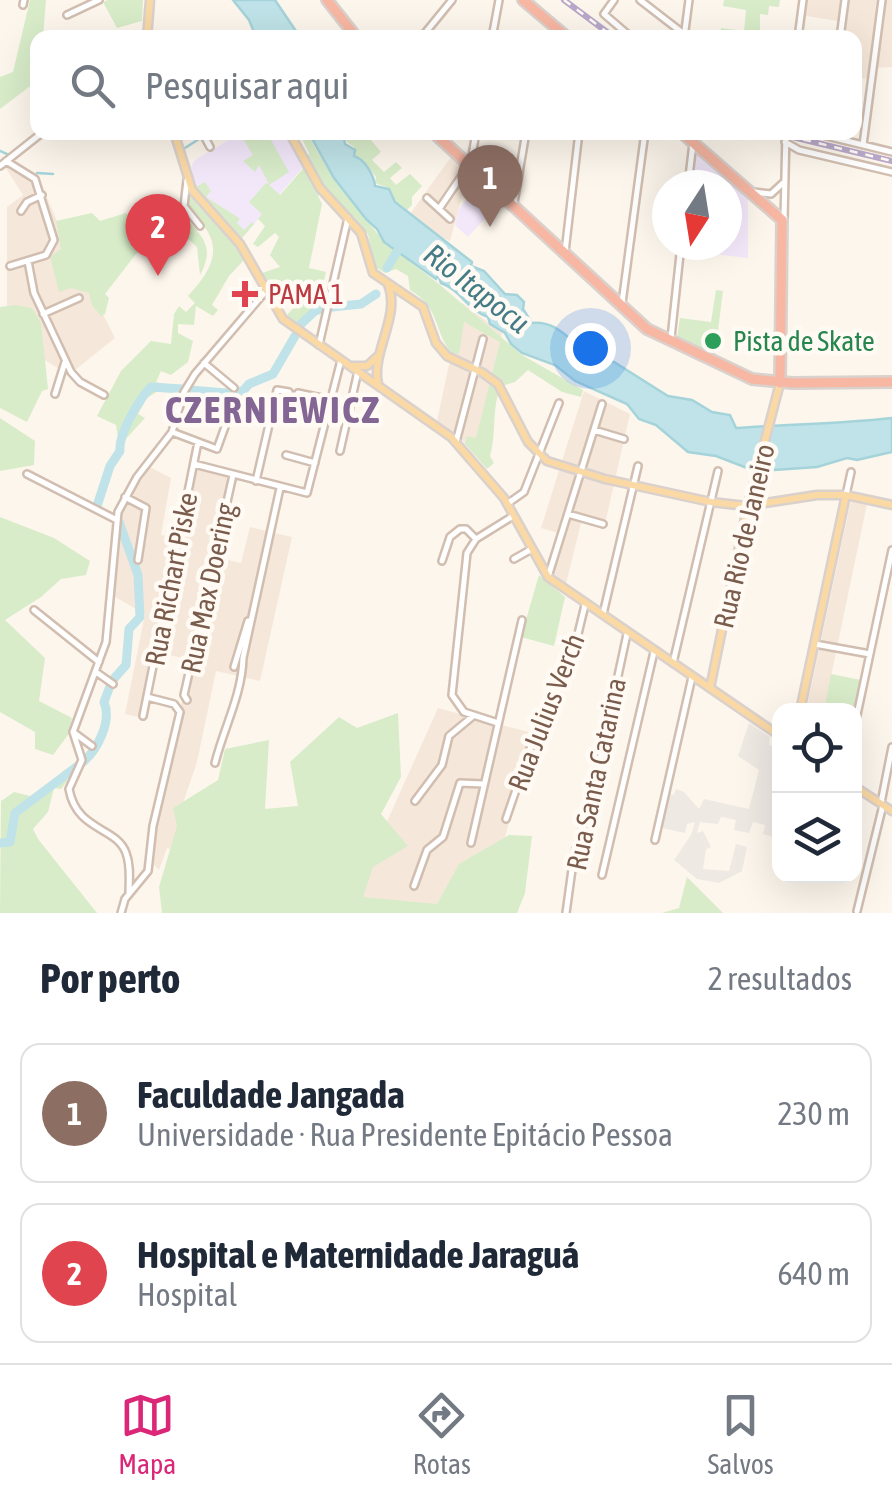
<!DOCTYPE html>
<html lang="pt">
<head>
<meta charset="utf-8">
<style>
  :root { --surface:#fff; --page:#f2f2f3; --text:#1f2937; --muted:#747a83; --line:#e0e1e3; --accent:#db2777 }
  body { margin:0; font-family:"Asap Condensed",sans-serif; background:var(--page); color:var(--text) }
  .controls { position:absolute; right:30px; bottom:30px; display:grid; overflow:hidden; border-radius:20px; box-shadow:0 10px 40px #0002 }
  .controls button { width:90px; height:90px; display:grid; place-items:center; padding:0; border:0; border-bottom:2px solid var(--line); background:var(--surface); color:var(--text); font:50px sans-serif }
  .compass { position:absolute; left:652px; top:170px; width:90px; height:90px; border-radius:50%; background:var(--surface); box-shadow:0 10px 40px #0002; rotate:192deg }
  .you { position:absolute; left:590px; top:348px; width:35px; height:35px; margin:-25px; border:8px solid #fff; border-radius:50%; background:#1a73e8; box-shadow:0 0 0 15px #1a73e833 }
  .badge { display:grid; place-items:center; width:65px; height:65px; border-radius:50%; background:var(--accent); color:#fff; font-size:32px; font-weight:700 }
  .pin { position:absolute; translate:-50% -82px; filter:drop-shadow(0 2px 5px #0008) }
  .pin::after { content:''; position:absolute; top:52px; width:35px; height:30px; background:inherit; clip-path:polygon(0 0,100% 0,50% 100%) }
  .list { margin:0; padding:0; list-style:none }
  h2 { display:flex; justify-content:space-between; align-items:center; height:130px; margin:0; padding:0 40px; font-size:42px }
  h2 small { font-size:32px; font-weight:400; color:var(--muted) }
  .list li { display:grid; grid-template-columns:65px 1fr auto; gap:30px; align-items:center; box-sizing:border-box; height:140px; margin:0 20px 20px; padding:0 20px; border:2px solid var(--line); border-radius:20px }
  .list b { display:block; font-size:38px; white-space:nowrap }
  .list p { margin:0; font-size:32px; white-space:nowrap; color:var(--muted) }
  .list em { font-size:32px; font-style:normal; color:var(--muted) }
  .icon { flex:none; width:55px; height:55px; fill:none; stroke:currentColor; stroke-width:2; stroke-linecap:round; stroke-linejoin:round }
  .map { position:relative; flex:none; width:892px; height:913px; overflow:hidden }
  .search { position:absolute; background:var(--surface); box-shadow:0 10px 40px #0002; left:30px; right:30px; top:30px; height:110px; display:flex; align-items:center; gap:25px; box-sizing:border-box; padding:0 35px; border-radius:20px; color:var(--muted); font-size:38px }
  .sheet { height:450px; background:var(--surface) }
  nav { display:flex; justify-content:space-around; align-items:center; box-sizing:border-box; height:140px; border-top:2px solid var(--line); background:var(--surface); font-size:28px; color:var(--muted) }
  nav a { display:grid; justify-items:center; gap:5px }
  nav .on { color:var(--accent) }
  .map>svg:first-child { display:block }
  .residential { fill:#f5e8da }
  .industrial { fill:#efe9e4 }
  .education { fill:#f3e8fa }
  .green { fill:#d8ecc9 }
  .water { fill:#bfe3e8; stroke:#a5d3da; stroke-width:2.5 }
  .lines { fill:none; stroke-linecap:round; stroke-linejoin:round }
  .stream { stroke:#a5d3da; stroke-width:2.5 }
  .river { stroke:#bfe3e8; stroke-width:9 }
  .minor-casing { stroke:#d1beb0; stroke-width:10 }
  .major-casing { stroke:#dad1cd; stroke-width:11 }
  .highway-casing { stroke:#dad1cd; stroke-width:14 }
  .minor { stroke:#fff; stroke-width:5 }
  .major { stroke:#fbd9a5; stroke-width:6 }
  .highway { stroke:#f7b7a3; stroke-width:9 }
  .rail-casing { stroke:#b9a8c9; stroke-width:6 }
  .rail { stroke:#fffaf3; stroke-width:2.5; stroke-dasharray:8; stroke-linecap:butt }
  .health-dot { fill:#e0444e; stroke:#fffaf3; stroke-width:4 }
  .leisure-dot { fill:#2e9e5b; stroke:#fffaf3; stroke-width:4 }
  .labels { text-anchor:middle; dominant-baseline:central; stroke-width:9; stroke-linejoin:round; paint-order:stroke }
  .health-label { font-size:28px; fill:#be3a42; stroke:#fffaf3; text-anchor:start }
  .leisure-label { font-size:28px; fill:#27864d; stroke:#fffaf3; text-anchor:start }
  .street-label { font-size:28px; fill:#7a5c4d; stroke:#fffaf3 }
  .water-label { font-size:30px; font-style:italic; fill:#437c86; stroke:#fffaf3 }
  .district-label { font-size:38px; font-weight:bold; letter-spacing:2.5px; fill:#846695; stroke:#fffaf3 }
</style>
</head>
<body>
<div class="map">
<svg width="892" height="913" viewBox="0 0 892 913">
  <rect width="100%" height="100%" fill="#fdf6ec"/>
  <!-- residential -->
  <path class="residential" d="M808,0H892V67L871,68L869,79L855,77L854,38L837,37L838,21L806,16Z
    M451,157L468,175L450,241L435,235L410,214Z
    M11,162L38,176L59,226L115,338L69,375L7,337V207L23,195L5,167Z
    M462,303L502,333L474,454L458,436L437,421Z
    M584,391L630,414L604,528L581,523L566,584L547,570L558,533L541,528Z
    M150,467L171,478L161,535L174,537L188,472L197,469L236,480L219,558L241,563L250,527L292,537L260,681L216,671L197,762L180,812L173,850L167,848L159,870L145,855L192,660L160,653L147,719L125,714L145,614L115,597L119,522L126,502Z
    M851,500L867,504L824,710L806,711Z
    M438,708L532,733L493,884L443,913H401L354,895Z"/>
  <!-- industrial -->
  <path class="industrial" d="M749,723L770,737L769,745L779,748V806L773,837L763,834L765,825L753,822L749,833L734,830L736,820L721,817L718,824L700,822L697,833L703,831L711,847L706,849L703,869L729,871L736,844L747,847L742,871L719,883L697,879L674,860L691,835L695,822L687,824L685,833L662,828L669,794L674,795L676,789L684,792L699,809L704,799L749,809L759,770L738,756Z"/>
  <!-- education -->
  <path class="education" d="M242,132L284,133L304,166L242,238L203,198L195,184L191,167L195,160Z
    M697,151L748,195V258L687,251V245H727V185H693Z
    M481,182L501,201L468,237L455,225L459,209Z"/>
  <!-- green -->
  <path class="green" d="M30,0H46L43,37L38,38L37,81L0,109V77L13,72Z
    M108,0H143L142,21L117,28L103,2Z
    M724,0H780L779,7L769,6L768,15L760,14V37H720L721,28L744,31L746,10L723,6Z
    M250,133H267L289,172L269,185L280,195L302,170L309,153L299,133H307L334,180L385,243L439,284L522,355L583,390L581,397L562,392L528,370L515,382L501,386C491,409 497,433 490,456L494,463L487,469L465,444L467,436L476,438L500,342L464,322L459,354L451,353C433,328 440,308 410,290L408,276L396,269L385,273L374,266L368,234L326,187L318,196L322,204L309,268L326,272L318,306L324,308L322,313L309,317L302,327L287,315L299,302L289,292L276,302L262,273L280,267L270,255L279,237L275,233L258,247L253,244L265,226L258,219L262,214L249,202L266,183L269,184L259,165L255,172L243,161L253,155L242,137Z
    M344,133H379L371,140L381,152L372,160L384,172L396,162L402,168L390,178L396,185L410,174L422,186L412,197V205L407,210L396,201L389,188L375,183L376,177L361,158L355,155L354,147L347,142Z
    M205,182L211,191L206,197L236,216L240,219L237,223L244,230L252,222L254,224L242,238L196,187Z
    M190,196L235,245L244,260L229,276L212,305L218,310L213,316L196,306L194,325L178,324V333L193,341L188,362L171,375L161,371L156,382L181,388L180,390L163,388L147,398L138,414L145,418L124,441L118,438L116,425L97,416L121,371L151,341L171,344L174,314L179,306L186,312L195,303L188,296C207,275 225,252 203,225C195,215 188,211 187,198Z
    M180,207C194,234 219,240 200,275L197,247L178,230L136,254L105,294L109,298L105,314L101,316L92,305L89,293L71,288L59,292L50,257L61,249L56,221L92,213L100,221L126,213L138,227L160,224L173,219L174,208Z
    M716,290L723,291L715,354L677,338L680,318L711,322Z
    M16,305L32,308L41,323L48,389L42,391L27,422L0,408V307Z
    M0,418L35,441L34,465L0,471Z
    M0,517L54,538L90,561L86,575L61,579L41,597L5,620L45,658L39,701L72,718L68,735L53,755L35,749V732L0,712Z
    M539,575L565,597L554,646L521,637Z
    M831,674L861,680L855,711L824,710Z
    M398,713L401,777L381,814L408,846L373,867L363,897L437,904L459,864L509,835L532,836L525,893L517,913H162L159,887L177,826L173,808L218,780L225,749L269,740L265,809L298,806L290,762L339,717L357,728Z
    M64,770L67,781L61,789L54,788L48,812L33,829L38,839L97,913H0L1,801L14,792L34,797L43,793Z
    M687,877L723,913H662L679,908Z"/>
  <!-- water -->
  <path class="water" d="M233,0H275L300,37H256L249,20Z
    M309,133H343L345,144L355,150L354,156C365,159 374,176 375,186L389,189L395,202L472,262L471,266L484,271L505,294L517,295L524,302L523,309L532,323C565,320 574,354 600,355L607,362H614L668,396L692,400L712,412L730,415L736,428C784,424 843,424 892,418V452L857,460L847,458L817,467L774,470L747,468L716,456L688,452L656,425L639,419L627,404L575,381L555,365L522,353L511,344L505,333L490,324L488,317C467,310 461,290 441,283L438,275L436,279L384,242L377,229L366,219L334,178Z"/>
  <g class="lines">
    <!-- stream -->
    <path class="stream" d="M185,148L199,139
      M0,151L9,155
      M37,173L53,174"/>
    <!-- river -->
    <path class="river" d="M387,268L398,250
      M332,307L361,304L376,294
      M300,325L315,311L325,308
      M190,390L226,393L243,391L249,384L273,374L295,336
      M97,506L110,466L120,451C118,435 139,399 151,387L182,389
      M111,682L126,665L129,629L140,617L138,575L119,522
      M83,762C98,749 112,721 104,702L110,686
      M0,843L10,842L15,813L79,765"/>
    <!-- minor casing -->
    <g class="minor-casing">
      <path id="minor" d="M614,0L604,14L632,38
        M640,0L684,34
        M23,5L24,0
        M67,15L99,0
        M421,38L452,0
        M492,38L499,0
        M684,38L689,0
        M798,38L803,0
        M840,38L845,0
        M202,132L210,147
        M810,132L892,152
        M785,142L799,150L892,172
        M863,145L882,0
        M6,161L35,179L54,240L46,255L10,266
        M0,166L43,132
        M187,180L184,206L200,226
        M688,185L693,143
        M754,192L771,194L783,183
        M427,198L450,219
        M514,203L526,132
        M439,209L471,162L476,132
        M21,211L27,202L42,195
        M784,219L786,132
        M565,252L579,132
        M28,261L34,293L71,372L80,382L104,395
        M622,303L645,132
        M43,314L79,298
        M671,338L681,245
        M319,345L348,218
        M204,363L234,388
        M298,393L331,400
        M55,394L65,362
        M594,430L624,439
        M172,432L217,449L235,399L273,407
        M456,442L483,339
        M340,451L358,371
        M286,455L315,463
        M194,464L307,493L341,360
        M27,474L115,519
        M256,481L277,390L289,392
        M846,495L851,472
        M125,497L146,508L138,560
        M507,504L524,492L559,403
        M568,514L603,524
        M514,559L530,550
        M442,561L450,537L460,529H466L476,539
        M548,577L602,404
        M34,610L99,662
        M603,614L638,466
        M815,644L870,654
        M673,663L718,471
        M234,667L248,621
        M96,672L113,684
        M187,700L184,695L233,475
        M143,716L198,442
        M498,723L464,712L452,695L467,553L476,539L513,516
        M854,729L892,550
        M73,732L92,746
        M215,763C224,727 242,695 243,658L280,488
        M415,801L442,765L449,736L473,716
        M881,803L892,747
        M506,819L540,720L570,667L585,605
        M655,840L692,677
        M471,843L522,620
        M602,875L654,652
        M414,886L427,850L443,837L460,783L483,784
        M129,894C129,881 131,866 126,853C116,826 77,832 69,789L82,760L73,732L106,642L118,512L137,477L172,432L184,392L195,374L265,292
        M857,911L883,805
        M121,913L125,899L148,871L153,826L180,712L174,704L147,697
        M566,913L574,855L590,806L627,634"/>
    </g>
    <!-- major casing -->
    <g class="major-casing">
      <path id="major" d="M147,38L150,0
        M174,132L192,190L240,244L283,319L451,437L504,498L548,577L780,736
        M289,132L320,188L361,233L373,273L423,307L436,343L447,356L483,373L498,384L528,442L547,461L605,479L711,502L746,506L817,495H846L892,505
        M351,366H367L379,355
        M378,384C371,351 401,317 388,284
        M710,688L746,513L780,383
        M800,711L846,495
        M854,786L892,811"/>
    </g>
    <!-- highway casing -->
    <g class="highway-casing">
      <path id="highway" d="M327,0L357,38
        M523,0L568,38
        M433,132L647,329L752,379L792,383L892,382
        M681,132L782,220L780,383"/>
    </g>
    <!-- minor -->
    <use href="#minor" class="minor"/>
    <!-- major -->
    <use href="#major" class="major"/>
    <!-- highway -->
    <use href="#highway" class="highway"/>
    <!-- rail casing -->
    <g class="rail-casing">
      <path id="rail" d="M564,0L615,38
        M772,132L892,161"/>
    </g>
    <!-- rail -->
    <use href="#rail" class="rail"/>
  </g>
  <!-- markers -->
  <path class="health-dot" d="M240 279h10v10h10v10h-10v10h-10v-10h-10v-10h10z"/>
  <circle class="leisure-dot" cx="713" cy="341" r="10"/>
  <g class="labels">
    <!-- health labels -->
    <g class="health-label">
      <text x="268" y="294">PAMA 1</text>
    </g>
    <!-- leisure labels -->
    <g class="leisure-label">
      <text x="733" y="341">Pista de Skate</text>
    </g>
    <!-- street labels -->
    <g class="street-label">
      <text transform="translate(744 536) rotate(-77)">Rua Rio de Janeiro</text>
      <text transform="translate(171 579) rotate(-79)">Rua Richart Piske</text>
      <text transform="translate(208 588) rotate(-78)">Rua Max Doering</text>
      <text transform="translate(546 712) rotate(-69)">Rua Julius Verch</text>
      <text transform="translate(596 774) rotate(-78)">Rua Santa Catarina</text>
    </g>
    <!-- water labels -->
    <g class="water-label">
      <text transform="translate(477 288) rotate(38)">Rio Itapocu</text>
    </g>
    <!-- district labels -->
    <g class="district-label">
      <text x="273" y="409">CZERNIEWICZ</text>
    </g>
  </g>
</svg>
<div class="controls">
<button><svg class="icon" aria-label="locate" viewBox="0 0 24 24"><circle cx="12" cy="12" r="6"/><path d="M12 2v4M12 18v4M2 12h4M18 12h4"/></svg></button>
<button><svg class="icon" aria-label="layers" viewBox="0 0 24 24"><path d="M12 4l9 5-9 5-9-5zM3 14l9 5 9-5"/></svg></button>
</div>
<svg class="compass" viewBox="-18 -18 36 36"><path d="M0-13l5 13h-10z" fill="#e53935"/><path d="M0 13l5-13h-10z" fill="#747a83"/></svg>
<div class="you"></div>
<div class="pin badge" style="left:490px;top:227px;background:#8d6e63">1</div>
<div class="pin badge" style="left:158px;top:276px;background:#e0444e">2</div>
<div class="search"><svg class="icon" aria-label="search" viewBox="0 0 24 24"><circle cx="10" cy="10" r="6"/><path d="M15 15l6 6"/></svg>Pesquisar aqui</div>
</div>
<section class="sheet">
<h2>Por perto<small>2 resultados</small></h2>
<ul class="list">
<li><span class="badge" style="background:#8d6e63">1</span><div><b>Faculdade Jangada</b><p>Universidade · Rua Presidente Epitácio Pessoa</p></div><em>230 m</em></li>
<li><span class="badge" style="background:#e0444e">2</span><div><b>Hospital e Maternidade Jaraguá</b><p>Hospital</p></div><em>640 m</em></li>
</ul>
</section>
<nav>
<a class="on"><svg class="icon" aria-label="map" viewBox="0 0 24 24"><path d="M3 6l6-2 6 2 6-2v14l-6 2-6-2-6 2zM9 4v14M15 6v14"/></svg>Mapa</a>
<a><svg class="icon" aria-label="directions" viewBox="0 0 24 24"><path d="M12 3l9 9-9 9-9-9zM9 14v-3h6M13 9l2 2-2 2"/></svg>Rotas</a>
<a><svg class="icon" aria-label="saved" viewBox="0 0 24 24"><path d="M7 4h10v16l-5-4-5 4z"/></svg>Salvos</a>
</nav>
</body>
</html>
